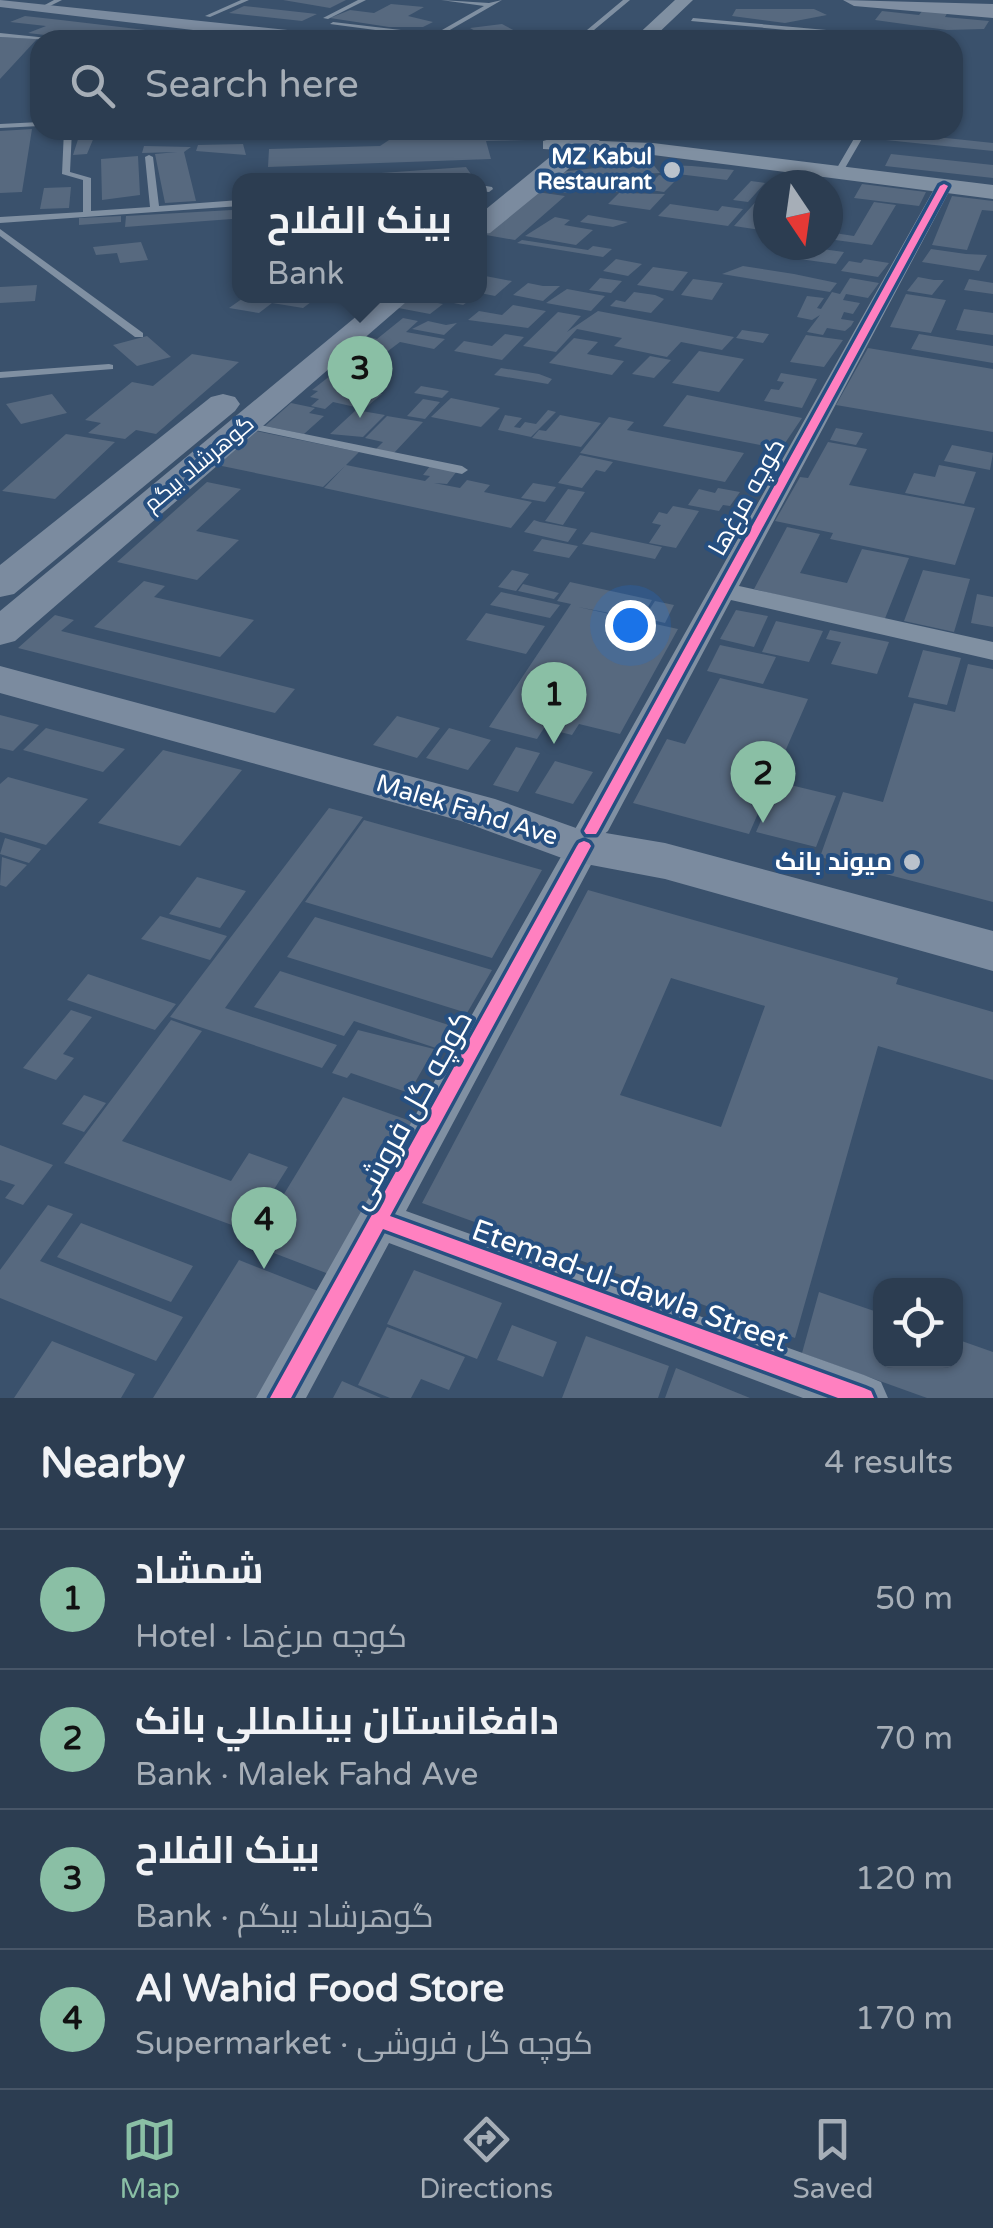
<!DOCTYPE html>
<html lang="en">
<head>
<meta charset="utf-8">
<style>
  :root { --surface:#2c3d51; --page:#38485b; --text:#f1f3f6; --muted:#a6aeb7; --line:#485668; --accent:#8abfa5 }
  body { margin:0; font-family:"Varela Round",Cairo,sans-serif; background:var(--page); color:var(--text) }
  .controls { position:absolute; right:30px; bottom:30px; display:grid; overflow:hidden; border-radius:20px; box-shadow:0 2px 8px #0004 }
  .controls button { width:90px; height:90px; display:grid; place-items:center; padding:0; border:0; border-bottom:2px solid var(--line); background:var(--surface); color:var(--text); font:50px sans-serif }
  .compass { position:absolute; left:753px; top:170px; width:90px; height:90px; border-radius:50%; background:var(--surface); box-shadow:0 2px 8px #0004; rotate:167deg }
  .you { position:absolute; left:630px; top:625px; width:35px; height:35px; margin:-25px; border:8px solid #fff; border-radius:50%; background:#1a73e8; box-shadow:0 0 0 15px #1a73e833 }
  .badge { display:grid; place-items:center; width:65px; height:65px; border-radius:50%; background:var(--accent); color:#111; font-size:32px; font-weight:700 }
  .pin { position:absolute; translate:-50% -82px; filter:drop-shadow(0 2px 5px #0008) }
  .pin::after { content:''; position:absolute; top:52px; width:35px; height:30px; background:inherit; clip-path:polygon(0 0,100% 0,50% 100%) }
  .popup { position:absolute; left:232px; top:173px; width:255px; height:130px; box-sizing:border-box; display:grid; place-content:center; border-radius:20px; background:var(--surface); filter:drop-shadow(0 2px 8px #0005); font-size:32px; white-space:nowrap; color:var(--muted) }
  .popup b { font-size:38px; color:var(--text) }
  .popup::after { content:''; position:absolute; left:50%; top:100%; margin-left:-20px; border:20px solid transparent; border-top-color:var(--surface) }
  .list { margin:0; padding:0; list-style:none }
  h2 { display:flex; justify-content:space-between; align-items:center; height:130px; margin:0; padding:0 40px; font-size:42px }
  h2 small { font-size:32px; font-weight:400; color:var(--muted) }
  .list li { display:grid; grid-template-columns:65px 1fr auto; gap:30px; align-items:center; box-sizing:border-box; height:140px; padding:0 40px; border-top:2px solid var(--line) }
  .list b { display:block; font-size:38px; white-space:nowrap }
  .list p { margin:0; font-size:32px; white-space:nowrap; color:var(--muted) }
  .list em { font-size:32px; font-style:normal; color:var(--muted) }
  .icon { flex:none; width:55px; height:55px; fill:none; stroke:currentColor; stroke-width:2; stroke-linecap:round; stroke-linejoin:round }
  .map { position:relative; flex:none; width:993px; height:1398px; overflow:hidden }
  .search { position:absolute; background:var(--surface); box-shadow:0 2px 8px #0004; left:30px; right:30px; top:30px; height:110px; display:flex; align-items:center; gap:25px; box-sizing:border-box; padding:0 35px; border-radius:30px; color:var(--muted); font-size:38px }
  .sheet { height:690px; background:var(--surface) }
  nav { display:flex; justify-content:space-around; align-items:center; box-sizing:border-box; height:140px; border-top:2px solid var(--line); background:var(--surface); font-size:28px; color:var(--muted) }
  nav a { display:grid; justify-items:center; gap:5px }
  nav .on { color:var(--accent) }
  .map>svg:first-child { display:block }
  .building { fill:#57697f; fill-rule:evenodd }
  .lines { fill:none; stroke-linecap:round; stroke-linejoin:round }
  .service { fill:#8090a2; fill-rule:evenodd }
  .minor { fill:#8090a2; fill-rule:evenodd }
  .tertiary { fill:#8090a2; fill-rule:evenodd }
  .secondary { fill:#7b8b9f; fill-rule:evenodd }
  .trunk { fill:#7f8ea1; fill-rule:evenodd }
  .cycleway-casing { stroke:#264f80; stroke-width:7 }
  .cycleway { fill:#ff80c0; fill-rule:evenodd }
  .poi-dot { fill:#bac2cc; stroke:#264f80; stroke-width:4 }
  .labels { text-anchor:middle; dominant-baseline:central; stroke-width:8; stroke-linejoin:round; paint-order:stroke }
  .far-poi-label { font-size:22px; font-weight:bold; fill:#fff; stroke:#264f80; text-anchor:end }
  .far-street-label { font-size:22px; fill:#fff; stroke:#264f80 }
  .street-label { font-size:25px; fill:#fff; stroke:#264f80 }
  .poi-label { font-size:25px; font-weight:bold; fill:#fff; stroke:#264f80; text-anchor:end }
  .near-street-label { font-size:30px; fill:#fff; stroke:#264f80 }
</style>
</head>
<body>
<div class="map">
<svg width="993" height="1398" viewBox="0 0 993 1398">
  <rect width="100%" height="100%" fill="#3a516c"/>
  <!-- building -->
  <path class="building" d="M283,0H346L330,8Z
    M391,4L424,7L408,16L433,22L423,27H389L330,18L350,10L374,13Z
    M244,6L317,14L302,21L229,13Z
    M736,9H814L827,15L785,23L732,16Z
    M923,10L948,12L945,17L989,21L984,29L947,30L875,20L882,11L919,15Z
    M25,16L61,20L171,33L154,40H87L28,33L46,26L10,22Z
    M502,24L517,32L484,36L470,28Z
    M771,30L855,37V40L764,37Z
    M0,37L37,39L0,79Z
    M32,129L22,192L0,193V131Z
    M81,130H97L87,154L73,155Z
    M404,130H432L423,136L461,135L459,130H522L526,140L486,141L491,159L268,167L269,149L380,146Z
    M871,130L993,143V151L866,138Z
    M243,144L246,155L196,151L198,145Z
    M144,146L191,147L184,152L196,201L165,203L155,154L177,152L142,153Z
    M891,154L993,165V178L885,166Z
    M138,156L140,195L102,200L101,159Z
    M651,162L660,173L585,177L567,193L539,189L557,174L570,176L559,172Z
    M667,165L692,166L734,170L727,180L661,172Z
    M466,167L473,177L341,180L339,176Z
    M659,175L678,178L664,192L630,187L624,193L665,194L650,210L608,204L620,192H584L603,178L650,184Z
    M751,181L765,183L748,202L733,200Z
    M862,184L926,192L919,206L854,198Z
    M71,187L69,208L40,209L44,188Z
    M768,188V208L755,222L768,211V231L734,226Z
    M537,192L565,196L515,240L486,235Z
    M952,196L993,201V211L982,210L967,250L932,245Z
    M874,202L896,205L872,245L828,239V232L854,236Z
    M670,204L718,211L722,206L743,209L728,226L658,216Z
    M232,210V219L125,227L126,216Z
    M588,215L628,222L613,227L580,222Z
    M121,216V222L79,225V218Z
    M555,217L570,220L564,225L593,230L576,245L525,236Z
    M522,240L588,250L593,246L612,249L603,257L517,243Z
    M141,242L148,260L120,263L117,253L96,255L93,247Z
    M800,246L844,252L836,264L792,258Z
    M931,249L966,254L987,255L979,271L922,262Z
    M616,259L642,264L628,276L603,271Z
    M864,259L889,263L878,277L841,271L849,261L861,263Z
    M743,266L794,274L837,283L830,292L722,274Z
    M653,267L688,272L673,291L637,285Z
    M480,275L512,281L495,296L480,293Z
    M918,277L934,280H944L932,295L907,291Z
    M600,278L622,281L611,293L589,290Z
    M850,278L879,283L868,298L846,294L843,300L860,303L853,314L844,312L841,319L854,321L851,326L845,331L827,328L823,335L807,332L820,315L812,320L797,317L807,296L824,298L817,308L821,309L832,292L840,294Z
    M693,279L723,283L712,300L681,295Z
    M969,279L993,283V294L964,290Z
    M528,283L543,286H560L543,301L513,295Z
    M37,285L35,301L0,303V287Z
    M567,289L605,296L591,311L546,303Z
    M634,292L655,295L664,299L651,313L610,306L616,300L625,302Z
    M906,294L946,300L931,333L890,327Z
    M246,296H319L303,308L272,303L259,313L229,308Z
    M421,296H476L463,305Z
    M406,297L443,304L430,314L393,307Z
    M513,305L546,311L528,328L468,320L479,311L502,315Z
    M964,309L993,313V335L956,330Z
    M598,311L734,337L722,350L681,342L667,357L614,346L622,338L577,329L556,352L523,346L558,312L581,316L567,332Z
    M403,318L418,321L406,332L445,339L434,349L400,342L380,357L343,350L362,335L377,339Z
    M428,321L446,325L457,323L444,335L412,329Z
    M742,330L769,334L763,343L736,338Z
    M505,334L524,337L502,360L454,351L464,341L492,346Z
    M919,334L993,346V363L911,349Z
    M806,335L843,340L824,367L790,362Z
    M147,336L171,357L137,366L113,345Z
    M574,338L598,342L587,354L624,361L612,375L549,363Z
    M868,348L993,369V432L836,405Z
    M699,351L744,359L719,392L672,383Z
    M344,352L377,359L358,374L325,366Z
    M192,354L239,362L156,434L136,430L125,439L88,433L101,423L85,420L132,382L153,386Z
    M650,356L671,360L654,378L632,374Z
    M501,368L539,374L552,379L548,384L494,375Z
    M335,372L351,375L341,383L351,385L340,394L354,397L363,390L382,394L364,409L333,402L325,409L311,406L319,399L310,397L318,391L312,390Z
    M781,373L817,379L802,408L764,401L771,389L779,390L784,382L777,381Z
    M421,386L449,391L442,398L414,393Z
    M52,394L67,413L21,424L6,404Z
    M687,395L802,418L781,449L663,426Z
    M451,398L500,408L481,427L431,417Z
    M423,399L440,402L425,419L407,416Z
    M291,403L315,408L309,413L324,416L304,434L265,426Z
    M356,410L385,415L363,437L330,434Z
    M548,410L556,412L531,437L498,430L505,415L522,418L514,427L520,428L525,422L536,424Z
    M560,415L601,423L581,447L532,438L539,430L546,431Z
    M387,416L423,422L394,453L375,450L383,442L365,438Z
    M609,417L634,422L627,430L744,453L725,482L580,453Z
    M836,428L863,433L856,445L830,440Z
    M256,431L359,452L346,465L425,481L430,476L423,475L430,466L457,471L447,484L434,483L460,488L467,480L490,485L484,492L532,502L511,528L324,488L345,466L323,487L217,465Z
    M66,434L115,442L55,499L2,491Z
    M828,442L867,449L849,485L975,508L955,565L830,539L833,533L775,521L800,477L808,478Z
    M952,445L993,453L990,470L944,461Z
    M580,455L613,462L605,472L596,470L582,488L558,483Z
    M939,465L976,472L964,504L905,493L914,473L935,477Z
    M207,482L241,489L196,531L239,540L197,580L117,562Z
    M533,483L556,487L545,502L521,498Z
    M718,488L740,492L730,506L723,505L719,511L688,505L699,489L715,493Z
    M568,489L585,492L563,525L545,521Z
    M673,506L699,511L676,548L649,543L661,525L652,523L659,512L667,514Z
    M534,520L540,522L577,529L568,542L524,532Z
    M787,527L820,534L800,573L847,583L862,549L909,558L884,621L754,589Z
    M591,532L662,547L655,559L582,544Z
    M542,539L578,546L569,558L533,551Z
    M512,570L529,574L516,591L498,587Z
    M923,570L970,579L954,632L904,621Z
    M144,581L165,586L154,597L254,620L220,657L94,627Z
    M570,582L652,600L641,619L578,607L678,629L620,734L579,724L572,735L544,728L537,739L489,727L571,604L557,601Z
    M523,584L559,593L554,599L518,591Z
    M501,592L560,605L550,618L490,605Z
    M977,594L993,597V627L971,623Z
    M655,601L674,605L665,623L644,618Z
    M736,610L768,616L754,647L720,639Z
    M486,613L545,626L526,654L466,640Z
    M55,615L74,620L61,631L295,689L275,713L18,648Z
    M776,621L823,631L809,662L762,652Z
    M830,630L889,642L877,674L831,664L841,642L826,639Z
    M720,645L776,657L763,684L707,671Z
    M923,650L961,658L947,705L908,697Z
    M968,664L993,669V902L820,857L843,792L883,802L914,703L955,712Z
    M720,678L808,699L749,834L633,803L667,739L685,744Z
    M0,715L39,725L13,751L0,748Z
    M397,716L440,728L417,758L373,745Z
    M46,728L125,749L103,772L23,750Z
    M449,728L491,740L468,770L426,758Z
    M516,747L540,753L518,792L493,785Z
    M163,750L242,770L180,846L98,823Z
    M555,761L593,772L573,804L535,793Z
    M8,777L73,795L88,799L46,845L29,840L0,832V784Z
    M778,782L836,796L816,847L756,832Z
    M329,808L363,817L225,1008L337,1045L322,1068L170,1017Z
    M364,820L542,870L492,958L305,902Z
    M5,838L41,849L29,863L0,854Z
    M2,857L27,865L6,887L0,885Z
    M197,877L246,891L220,928L169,914Z
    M588,890L898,978L896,984L993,1012V1080L878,1046L795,1338L422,1203ZM671,978L765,1006L721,1127L620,1095Z
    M160,916L227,936L210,960L141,939Z
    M315,917L492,970L467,1013L287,957Z
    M280,971L455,1027L442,1050L354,1021L344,1036L254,1007Z
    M88,974L176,1004L155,1030L67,1000Z
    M71,1010L92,1017L63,1054L74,1058L56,1080L23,1068Z
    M171,1020L202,1031L122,1141L231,1181L249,1153L288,1167L248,1231L64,1163Z
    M358,1030L434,1049L409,1093L351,1073L347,1078L332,1073Z
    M84,1095L106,1103L84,1132L62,1124Z
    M343,1097L419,1124L334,1276L253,1245Z
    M0,1145L53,1165L23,1205L5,1198L15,1185L0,1180Z
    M48,1205L73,1214L40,1261L183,1317L156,1361L0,1298V1270Z
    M81,1223L193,1266L171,1302L57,1257Z
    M239,1260L318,1291L258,1398H153Z
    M414,1270L502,1303L477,1359L387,1324Z
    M819,1292L880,1313V1360H956V1339L993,1352V1398H927L802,1353Z
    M512,1325L557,1342L543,1377L497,1360Z
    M387,1327L465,1357L449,1390L421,1379L411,1398H390L358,1385Z
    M586,1336L669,1366L658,1398H562Z
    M52,1341L135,1374L121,1398H14Z
    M676,1368L750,1398H665Z
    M342,1381L381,1398H333Z"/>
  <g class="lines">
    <!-- service -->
    <path class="service" d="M54,0H62L46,8L41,7Z
      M241,0H249L210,17L205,16Z
      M358,0H366L328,19L323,18Z
      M441,0L489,3L502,0L436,38L330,24L333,22L435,34L484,6Z
      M623,0H630L582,40H575Z
      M693,18L916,38L919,40H894L691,21Z
      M0,33L48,38L51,40L0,37Z
      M40,122V126L0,128V124Z
      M64,130H72L70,172L91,178V211L150,207L145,157L149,155L153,157L159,206L240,200V206L0,223V217L83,212V180L62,174Z
      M859,130H867L841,175H835L834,173Z
      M480,185L492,187L493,189L489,192L480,191Z
      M0,229L143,333V337H135L0,236Z
      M109,364L113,365V369L0,378V372Z
      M245,422L462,466L468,470L462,474L241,427L239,425Z"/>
    <!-- minor -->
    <path class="minor" d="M938,182L952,186L739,586L993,642V660L731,600L608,831L597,840L601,846L406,1211L864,1375L881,1382L888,1398H803L389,1243L306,1398H256L567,846L578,836L574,831Z"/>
    <!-- tertiary -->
    <path class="tertiary" d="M675,0H693L651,40H632Z
      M550,139L653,143L993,185V199L653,155L543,149V141Z"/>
    <!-- secondary -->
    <path class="secondary" d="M0,0L326,34L336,40H276L0,7Z
      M583,130H607L594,148L490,233L480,235V214Z
      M381,296H413L15,641L0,645V611Z
      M223,394L235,397L240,404L235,411L14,594L0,597V565L211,397Z
      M0,666L495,799L576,828L665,843L993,931V971L665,879L570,861L461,821L0,693Z"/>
    <!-- trunk -->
    <path class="trunk" d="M843,0L993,4V18L854,6Z"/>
    <!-- cycleway casing -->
    <g class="cycleway-casing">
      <path id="cycleway" d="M944,184L948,186L598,831L596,834H586L584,831L940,186Z
        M584,841L589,843L591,846L390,1216L864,1388L871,1391L874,1398H838L383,1229L291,1398H270L577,846L579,843Z"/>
    </g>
    <!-- cycleway -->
    <use href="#cycleway" class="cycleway"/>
  </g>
  <!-- markers -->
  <g class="poi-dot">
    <circle cx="672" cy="170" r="10"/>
    <circle cx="912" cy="862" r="10"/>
  </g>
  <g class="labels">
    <!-- far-poi labels -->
    <g class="far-poi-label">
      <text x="652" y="157">MZ Kabul<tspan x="652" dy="25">Restaurant</tspan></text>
    </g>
    <!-- far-street labels -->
    <g class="far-street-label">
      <text transform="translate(199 464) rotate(-40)">گوهرشاد بیگم</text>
    </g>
    <!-- street labels -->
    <g class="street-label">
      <text transform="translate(747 497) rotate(-61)">کوچه مرغ‌ها</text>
      <text transform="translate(467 810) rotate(17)">Malek Fahd Ave</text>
    </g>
    <!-- poi labels -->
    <g class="poi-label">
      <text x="892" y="862">میوند بانک</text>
    </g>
    <!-- near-street labels -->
    <g class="near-street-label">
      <text transform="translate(411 1110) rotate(-61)">کوچه گل فروشی</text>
      <text transform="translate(630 1286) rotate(20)">Etemad-ul-dawla Street</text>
    </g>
  </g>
</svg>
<div class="controls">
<button><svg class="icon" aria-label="locate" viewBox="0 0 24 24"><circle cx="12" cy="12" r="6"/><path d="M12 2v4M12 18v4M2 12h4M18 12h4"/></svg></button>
</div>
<svg class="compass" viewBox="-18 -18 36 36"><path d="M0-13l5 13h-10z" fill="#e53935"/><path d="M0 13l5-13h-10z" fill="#a6aeb7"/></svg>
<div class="you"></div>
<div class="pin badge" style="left:554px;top:744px">1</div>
<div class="pin badge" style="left:763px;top:823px">2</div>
<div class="pin badge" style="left:360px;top:418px">3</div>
<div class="popup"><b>بینک الفلاح</b>Bank</div>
<div class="pin badge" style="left:264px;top:1269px">4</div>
<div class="search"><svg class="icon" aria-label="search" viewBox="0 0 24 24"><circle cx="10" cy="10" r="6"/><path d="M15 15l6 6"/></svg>Search here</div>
</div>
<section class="sheet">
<h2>Nearby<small>4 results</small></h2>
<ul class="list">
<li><span class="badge">1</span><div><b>شمشاد</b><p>Hotel · کوچه مرغ‌ها</p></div><em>50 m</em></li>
<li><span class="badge">2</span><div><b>دافغانستان بینلمللي بانک</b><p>Bank · Malek Fahd Ave</p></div><em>70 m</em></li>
<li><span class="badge">3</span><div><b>بینک الفلاح</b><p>Bank · گوهرشاد بیگم</p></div><em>120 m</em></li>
<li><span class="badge">4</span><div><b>Al Wahid Food Store</b><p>Supermarket · کوچه گل فروشی</p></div><em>170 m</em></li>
</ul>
</section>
<nav>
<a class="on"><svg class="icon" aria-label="map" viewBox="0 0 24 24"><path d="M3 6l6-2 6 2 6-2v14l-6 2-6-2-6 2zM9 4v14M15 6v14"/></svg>Map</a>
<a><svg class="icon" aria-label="directions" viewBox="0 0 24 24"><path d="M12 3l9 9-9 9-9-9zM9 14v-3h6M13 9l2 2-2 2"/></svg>Directions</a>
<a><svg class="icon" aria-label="saved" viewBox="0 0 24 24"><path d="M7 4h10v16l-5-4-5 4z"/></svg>Saved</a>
</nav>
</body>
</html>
